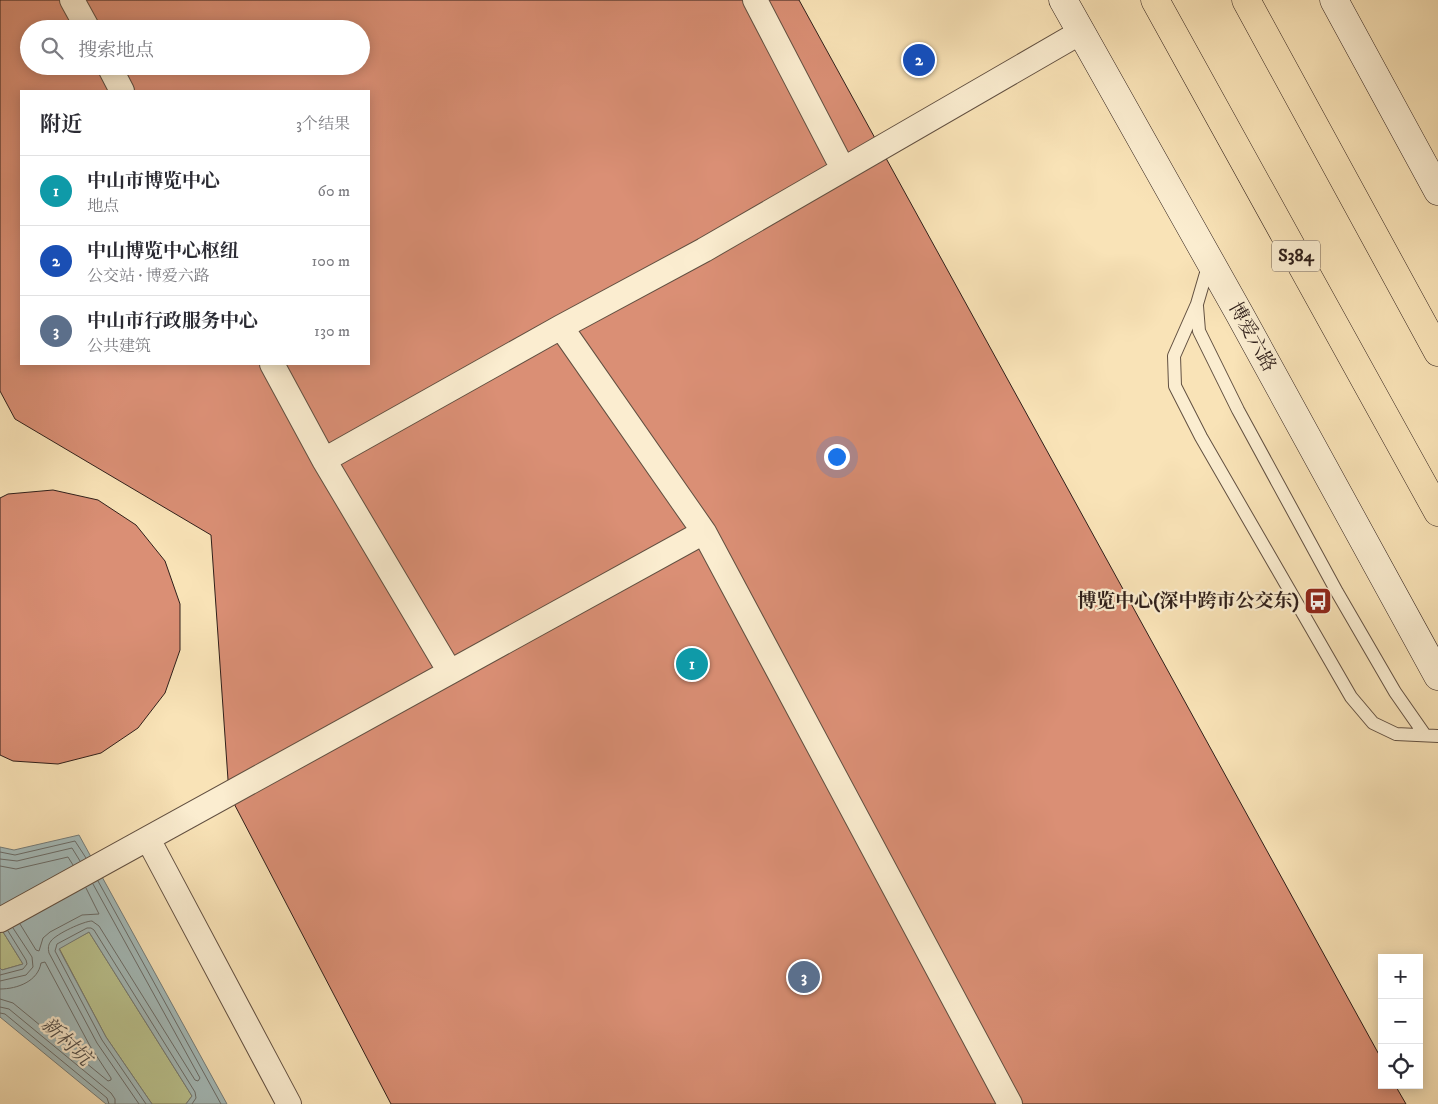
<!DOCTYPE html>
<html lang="zh">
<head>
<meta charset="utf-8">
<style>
  :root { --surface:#fff; --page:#f7f7f7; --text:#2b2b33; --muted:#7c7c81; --line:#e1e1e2; --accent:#8f2418 }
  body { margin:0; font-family:"IM FELL DW Pica","Noto Serif SC",serif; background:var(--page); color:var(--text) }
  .controls { position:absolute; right:15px; bottom:15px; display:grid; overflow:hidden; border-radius:0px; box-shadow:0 2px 12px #0003 }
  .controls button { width:45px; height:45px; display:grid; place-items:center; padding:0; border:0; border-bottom:1px solid var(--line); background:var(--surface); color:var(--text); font:25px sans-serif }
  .you { position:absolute; left:836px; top:456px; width:18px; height:18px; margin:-12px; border:4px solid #fff; border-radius:50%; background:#1a73e8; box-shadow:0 0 0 8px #1a73e833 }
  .badge { display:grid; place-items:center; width:32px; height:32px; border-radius:50%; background:var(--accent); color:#fff; font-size:16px; font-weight:700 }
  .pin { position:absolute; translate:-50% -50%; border:2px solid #fff; box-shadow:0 1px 5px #0006 }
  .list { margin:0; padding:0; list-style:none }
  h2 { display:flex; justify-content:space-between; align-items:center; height:65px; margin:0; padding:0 20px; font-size:21px }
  h2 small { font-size:16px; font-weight:400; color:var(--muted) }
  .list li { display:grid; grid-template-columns:32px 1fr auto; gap:15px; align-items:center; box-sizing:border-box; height:70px; padding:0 20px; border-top:1px solid var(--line) }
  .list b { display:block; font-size:19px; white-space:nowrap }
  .list p { margin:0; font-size:16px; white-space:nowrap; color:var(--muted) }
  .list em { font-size:16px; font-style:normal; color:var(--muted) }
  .icon { flex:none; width:28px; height:28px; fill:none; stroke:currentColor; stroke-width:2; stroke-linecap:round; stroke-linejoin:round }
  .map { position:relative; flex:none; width:1438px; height:1104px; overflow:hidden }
  .search { position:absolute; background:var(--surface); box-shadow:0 2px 12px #0003; left:20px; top:20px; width:350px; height:55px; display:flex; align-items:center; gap:12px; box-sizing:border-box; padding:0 18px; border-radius:28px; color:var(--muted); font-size:19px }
  .panel { position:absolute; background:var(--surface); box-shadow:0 2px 12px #0003; left:20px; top:90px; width:350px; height:275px; border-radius:0px }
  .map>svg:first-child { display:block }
  .green { fill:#bbc490; stroke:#757255 }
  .water { fill:#a4bbba; stroke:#757d7a }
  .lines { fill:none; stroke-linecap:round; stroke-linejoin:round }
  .shore { stroke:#6a6d6a; stroke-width:1 }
  .building { fill:#da8f75; stroke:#2f1f1a; fill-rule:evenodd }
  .lane-casing { stroke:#625041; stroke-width:14 }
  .street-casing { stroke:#625041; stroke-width:26 }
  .secondary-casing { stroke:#2f1f1a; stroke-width:29 }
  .highway-casing { stroke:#2f1f1a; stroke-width:29 }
  .lane { stroke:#fbedd0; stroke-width:12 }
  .street { stroke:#fbedd0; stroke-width:24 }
  .secondary { stroke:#fbedd0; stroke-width:28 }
  .highway { stroke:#f9e3b7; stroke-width:28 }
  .labels { text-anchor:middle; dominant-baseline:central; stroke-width:4.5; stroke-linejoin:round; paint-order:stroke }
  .shield { fill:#fbedd0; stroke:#6c5d51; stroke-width:1 }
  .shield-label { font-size:18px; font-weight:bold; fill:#2f1f1a }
  .street-label { font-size:19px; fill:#2f1f1a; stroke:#fbedd0 }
  .poi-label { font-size:19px; font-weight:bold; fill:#2f1f1a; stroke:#fbedd0; text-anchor:end }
  .water-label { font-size:20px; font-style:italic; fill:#524e4a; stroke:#fbedd0 }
</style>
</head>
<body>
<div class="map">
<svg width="1438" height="1104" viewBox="0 0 1438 1104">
  <rect width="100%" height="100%" fill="#f9e3b7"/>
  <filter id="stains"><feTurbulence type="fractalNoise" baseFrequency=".004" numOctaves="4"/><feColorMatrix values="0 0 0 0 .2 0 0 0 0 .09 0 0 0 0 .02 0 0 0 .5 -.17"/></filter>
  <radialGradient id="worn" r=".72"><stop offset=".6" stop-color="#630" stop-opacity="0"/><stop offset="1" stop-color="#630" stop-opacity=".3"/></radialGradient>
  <!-- green -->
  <path class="green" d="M0,927L23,964L2,970L0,968Z
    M89,932L192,1096L186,1104H152L106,1037L59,948Z"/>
  <!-- water -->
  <path class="water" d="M79,835L227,1104H186L192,1096L89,932L59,949L106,1037L152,1104H106L0,1017V968L2,970L23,964L0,927V847L14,850Z"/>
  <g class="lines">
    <!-- shore -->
    <path class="shore" d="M0,852L15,855L75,841L86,858
      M0,859L17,861L72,848L80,861
      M0,866L16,869L68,857L73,865
      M98,881L221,1104
      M93,884L200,1078L198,1081L195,1080L99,926L92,921C84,921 56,934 51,941C48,945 48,948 49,953L97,1043L139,1104
      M20,924L36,950L39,951L43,938L50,932L82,915L99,914L86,888
      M0,975L23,969L27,964L26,960L8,931
      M0,981L26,975L33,967L32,957L13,928
      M0,989C18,989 38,981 41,963L45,962L90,1046L111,1078V1080L108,1081L13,1003L0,999
      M0,1007L9,1009L111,1093L115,1099V1104
      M0,1013L5,1014L107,1098L109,1104
      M146,1104L102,1040L55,951L57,944L87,928H91L94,930L195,1092L196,1098L192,1104"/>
  </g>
  <!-- building -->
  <path class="building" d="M0,0H799L1382,1060V1085H1395L1406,1104H391L229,794L211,535L15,419L0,391ZM29,29H361V66H29ZM21,91H369V364H21Z
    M53,490L98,500L136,525L165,561L180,604V650L165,693L138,728L101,753L58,764L13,761L0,755V498L8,494Z"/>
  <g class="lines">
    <!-- lane casing -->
    <g class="lane-casing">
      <path id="lane" d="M1209,263L1197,304L1174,356L1175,386L1201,437L1351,697L1373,723L1396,734L1438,736
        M1197,306L1199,331L1238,410L1337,592L1395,692L1425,735"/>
    </g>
    <!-- street casing -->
    <g class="street-casing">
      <path id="street" d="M72,0L88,29
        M755,0L843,169
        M109,66L122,91
        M561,327L704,532L1010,1104
        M272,364L324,460L450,672
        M324,460L561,327L704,250L1081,32
        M148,839L289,1104
        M0,920L704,532"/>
    </g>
    <!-- secondary casing -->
    <g class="secondary-casing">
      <path id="secondary" d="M1063,0L1239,313L1438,676
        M1334,0L1438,191"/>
    </g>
    <!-- highway casing -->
    <g class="highway-casing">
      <path id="highway" d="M1155,0L1438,512
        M1246,0L1438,352"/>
    </g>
    <!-- lane -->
    <use href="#lane" class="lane"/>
    <!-- street -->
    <use href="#street" class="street"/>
    <!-- secondary -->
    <use href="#secondary" class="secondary"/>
    <!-- highway -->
    <use href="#highway" class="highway"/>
  </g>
  <!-- icons -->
  <defs>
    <g id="bus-square" transform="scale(1.4375)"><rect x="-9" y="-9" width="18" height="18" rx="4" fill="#8f2418" stroke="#fbedd0"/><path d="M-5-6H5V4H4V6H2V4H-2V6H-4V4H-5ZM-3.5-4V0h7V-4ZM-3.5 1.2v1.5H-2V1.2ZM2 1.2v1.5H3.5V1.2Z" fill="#fff"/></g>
  </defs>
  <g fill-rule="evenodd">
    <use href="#bus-square" x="1318" y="601"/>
  </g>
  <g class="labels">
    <!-- shield labels -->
    <rect class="shield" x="1272" y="240.5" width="48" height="31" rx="4"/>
    <g class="shield-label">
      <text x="1296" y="256">S384</text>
    </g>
    <!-- street labels -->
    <g class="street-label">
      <text transform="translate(1252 337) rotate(61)">博爱六路</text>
    </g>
    <!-- poi labels -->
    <g class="poi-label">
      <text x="1299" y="601">博览中心(深中跨市公交东)</text>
    </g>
    <!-- water labels -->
    <g class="water-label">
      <text transform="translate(66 1042) rotate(43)">新村坑</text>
    </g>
  </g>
  <rect width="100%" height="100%" filter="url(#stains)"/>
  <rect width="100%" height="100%" fill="url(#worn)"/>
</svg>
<div class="controls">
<button>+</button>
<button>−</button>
<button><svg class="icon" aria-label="locate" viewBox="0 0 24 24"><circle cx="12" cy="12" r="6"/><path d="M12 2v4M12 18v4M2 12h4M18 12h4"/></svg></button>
</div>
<div class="you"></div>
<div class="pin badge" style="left:692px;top:664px;background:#0f9aa8">1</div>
<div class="pin badge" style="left:919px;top:60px;background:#1a4fb4">2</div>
<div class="pin badge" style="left:804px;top:977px;background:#5c6f8a">3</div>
<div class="search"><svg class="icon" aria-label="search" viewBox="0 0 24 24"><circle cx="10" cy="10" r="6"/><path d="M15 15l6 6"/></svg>搜索地点</div>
<section class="panel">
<h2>附近<small>3个结果</small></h2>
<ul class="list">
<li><span class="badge" style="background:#0f9aa8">1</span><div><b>中山市博览中心</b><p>地点</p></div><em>60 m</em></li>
<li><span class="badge" style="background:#1a4fb4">2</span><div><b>中山博览中心枢纽</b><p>公交站 · 博爱六路</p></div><em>100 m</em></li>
<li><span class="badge" style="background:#5c6f8a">3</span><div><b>中山市行政服务中心</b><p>公共建筑</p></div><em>130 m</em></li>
</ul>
</section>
</div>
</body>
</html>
